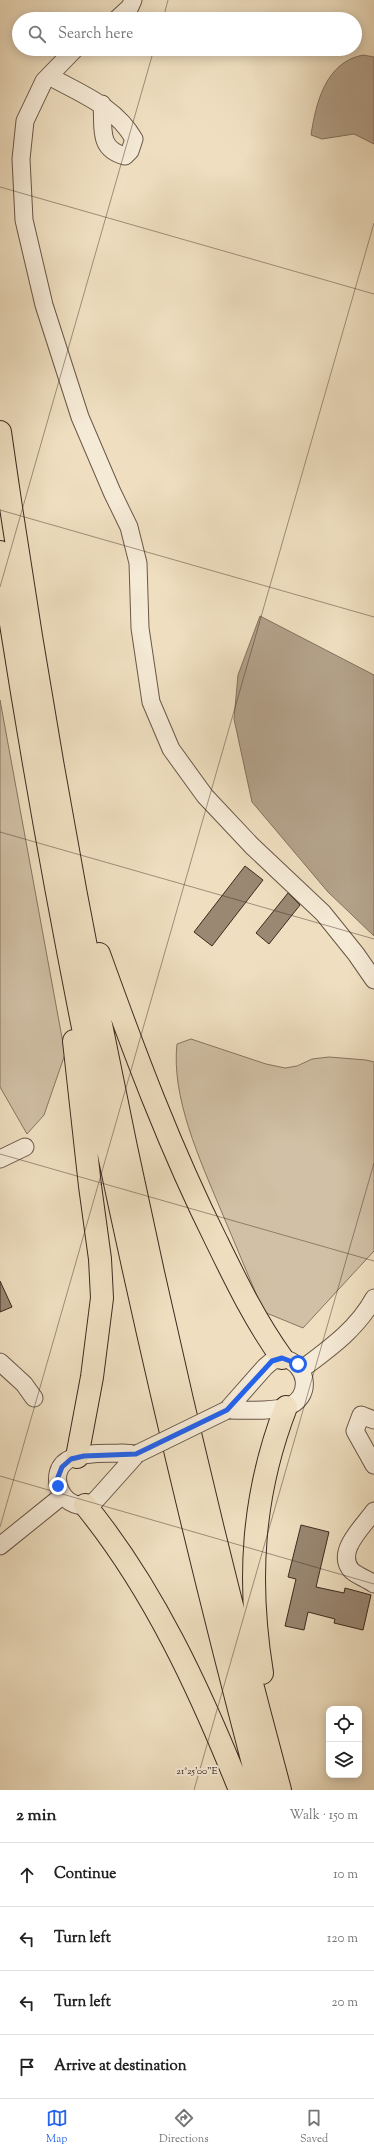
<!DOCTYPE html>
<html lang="en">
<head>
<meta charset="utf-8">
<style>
  :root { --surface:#fff; --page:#f6f6f6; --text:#222; --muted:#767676; --line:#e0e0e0; --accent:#2563eb }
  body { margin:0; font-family:"Sorts Mill Goudy",serif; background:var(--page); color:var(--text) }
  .controls { position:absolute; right:12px; bottom:12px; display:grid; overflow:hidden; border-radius:8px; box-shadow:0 2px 10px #0003 }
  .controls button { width:36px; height:36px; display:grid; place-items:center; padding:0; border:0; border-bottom:1px solid var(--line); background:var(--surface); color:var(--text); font:20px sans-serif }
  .stop { position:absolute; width:12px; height:12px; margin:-9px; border:3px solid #2563eb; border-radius:50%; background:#fff }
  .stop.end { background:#2563eb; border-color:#fff; box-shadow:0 1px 4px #0008 }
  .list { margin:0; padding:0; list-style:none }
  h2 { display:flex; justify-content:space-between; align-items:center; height:52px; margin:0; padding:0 16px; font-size:17px }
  h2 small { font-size:13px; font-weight:400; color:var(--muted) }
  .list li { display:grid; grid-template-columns:26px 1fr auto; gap:12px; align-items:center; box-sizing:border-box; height:64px; padding:0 16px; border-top:1px solid var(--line) }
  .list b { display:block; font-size:15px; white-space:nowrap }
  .list em { font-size:13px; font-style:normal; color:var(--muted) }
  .icon { flex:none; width:22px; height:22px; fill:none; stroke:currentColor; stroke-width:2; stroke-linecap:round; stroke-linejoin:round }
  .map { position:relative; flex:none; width:374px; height:1790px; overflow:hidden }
  .search { position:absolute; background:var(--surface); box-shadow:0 2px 10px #0003; left:12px; right:12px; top:12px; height:44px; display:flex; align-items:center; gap:10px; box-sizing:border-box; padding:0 14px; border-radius:22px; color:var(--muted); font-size:15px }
  .sheet { height:308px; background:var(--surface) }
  nav { display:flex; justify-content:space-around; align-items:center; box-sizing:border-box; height:56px; border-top:1px solid var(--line); background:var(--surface); font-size:11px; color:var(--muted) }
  nav a { display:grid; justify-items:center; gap:2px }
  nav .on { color:var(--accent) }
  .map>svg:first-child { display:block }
  .green { fill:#d1c0a5; stroke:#887562 }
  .water { fill:#b3a189; stroke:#84715f }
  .building { fill:#9a8873; stroke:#3e2a1f }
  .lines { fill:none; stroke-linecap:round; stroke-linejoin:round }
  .minor-casing { stroke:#6a5747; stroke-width:19 }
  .highway-casing { stroke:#3e2a1f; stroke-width:24 }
  .minor { stroke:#f5ead6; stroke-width:17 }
  .highway { stroke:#efdfc0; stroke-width:22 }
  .minor-bridge-casing { stroke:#6a5747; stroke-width:19; stroke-linecap:butt }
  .minor-bridge { stroke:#f5ead6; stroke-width:17 }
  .route { stroke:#2563eb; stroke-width:5 }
  .ticks { fill:none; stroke:#3e2a1f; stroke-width:1; stroke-opacity:0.45 }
  .ticks-label { font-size:10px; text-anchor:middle; fill:#3e2a1f; stroke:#f5ead6; stroke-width:4; stroke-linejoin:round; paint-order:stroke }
</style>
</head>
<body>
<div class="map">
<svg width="374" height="1790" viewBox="0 0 374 1790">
  <rect width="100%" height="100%" fill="#efdfc0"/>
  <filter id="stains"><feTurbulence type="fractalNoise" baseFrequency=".005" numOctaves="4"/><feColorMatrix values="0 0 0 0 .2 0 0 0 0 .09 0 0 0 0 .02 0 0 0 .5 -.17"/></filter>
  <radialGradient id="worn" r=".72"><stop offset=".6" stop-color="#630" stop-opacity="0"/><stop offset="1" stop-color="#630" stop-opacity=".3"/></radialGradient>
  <!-- green -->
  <path class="green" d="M0,700L65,1054L44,1115L27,1134L0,1087Z
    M191,1039L266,1064L285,1068L297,1066L312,1059L329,1057L366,1060L374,1062V1251L303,1328L264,1312C249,1278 235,1243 220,1208C200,1160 171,1097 177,1044Z"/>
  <!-- water -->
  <path class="water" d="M363,55L374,57V144L354,134L322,139L311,135C316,102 326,62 363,55Z
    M260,616L374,675V936L328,892L252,802L234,719L238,675Z"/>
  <!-- building -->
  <path class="building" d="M245,866L263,880L212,946L194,932Z
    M288,893L300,905L269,944L256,933Z
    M0,1281L12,1307L0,1312Z
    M301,1525L329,1532L316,1587L344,1593L345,1588L371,1595L363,1630L334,1623L335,1619L308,1612L304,1630L285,1626L296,1579L288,1577Z"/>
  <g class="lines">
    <!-- minor casing -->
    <g class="minor-casing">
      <path id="minor" d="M117,19L130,7L133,0
        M75,49L44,81L25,121L21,159L24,220L44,305L80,417L112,492L129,527L138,563L140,628L151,702L171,749L205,796L252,846L323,913L356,954L374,980
        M49,76C81,94 115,106 134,139L130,151L125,156C97,149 104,127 102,104
        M0,1159L25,1147
        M282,1358C309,1363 313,1399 286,1407C268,1412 245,1410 227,1410L265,1367L272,1361Z
        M0,1362L24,1384L34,1398
        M302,1369C330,1348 357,1329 374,1298
        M374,1420L361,1415L355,1431L374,1465
        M122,1453L137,1454L95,1501C65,1520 41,1470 72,1458C87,1452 107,1454 122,1453Z
        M374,1511C364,1526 334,1552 352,1571C358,1576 367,1579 374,1584
        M0,1546L62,1496"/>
    </g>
    <!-- highway casing -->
    <g class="highway-casing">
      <path id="highway" d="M0,432C65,889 160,1344 280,1790
        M0,552C62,969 153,1383 260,1790
        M99,954C135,1054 170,1148 217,1242C237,1283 256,1322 282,1358
        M74,1041L90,1186L100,1259L102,1298L92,1377L77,1457
        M85,1505C153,1588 200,1690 240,1790
        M262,1673C247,1581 252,1495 286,1407"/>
    </g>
    <!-- minor -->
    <use href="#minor" class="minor"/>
    <!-- highway -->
    <use href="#highway" class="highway"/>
    <!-- minor-bridge casing -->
    <g class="minor-bridge-casing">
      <path id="minor-bridge" d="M137,1454L227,1410"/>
    </g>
    <!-- minor-bridge -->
    <use href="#minor-bridge" class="minor-bridge"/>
  </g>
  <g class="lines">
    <!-- route -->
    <path class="route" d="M58,1486V1477L62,1467L71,1459L84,1456L136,1454L227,1410L272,1361L282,1358L298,1364"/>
  </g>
  <!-- ticks -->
  <path class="ticks" d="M163,19L168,0M0,187L374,294M0,510L374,617M0,587L154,49M0,832L374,939M0,1154L374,1261M0,1476L374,1584M0,1527L374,223M194,1790L374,1163"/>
  <g class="ticks-label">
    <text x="197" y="1774">21°25'00"E</text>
  </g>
  <rect width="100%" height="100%" filter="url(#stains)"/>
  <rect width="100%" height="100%" fill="url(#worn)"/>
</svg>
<div class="controls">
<button><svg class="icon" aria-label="locate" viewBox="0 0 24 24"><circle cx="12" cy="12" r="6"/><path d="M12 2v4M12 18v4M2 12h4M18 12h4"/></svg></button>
<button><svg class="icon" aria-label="layers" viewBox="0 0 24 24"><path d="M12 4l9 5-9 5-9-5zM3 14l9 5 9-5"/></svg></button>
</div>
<div class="stop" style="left:298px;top:1364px"></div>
<div class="stop end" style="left:58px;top:1486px"></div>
<div class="search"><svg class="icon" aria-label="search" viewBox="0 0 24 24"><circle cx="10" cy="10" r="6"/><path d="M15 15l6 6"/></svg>Search here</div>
</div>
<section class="sheet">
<h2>2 min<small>Walk · 150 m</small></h2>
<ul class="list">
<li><svg class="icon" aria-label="ahead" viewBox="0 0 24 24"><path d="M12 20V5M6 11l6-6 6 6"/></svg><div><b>Continue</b></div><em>10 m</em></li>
<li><svg class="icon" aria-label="left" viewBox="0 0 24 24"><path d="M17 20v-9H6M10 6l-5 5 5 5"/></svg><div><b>Turn left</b></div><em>120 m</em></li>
<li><svg class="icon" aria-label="left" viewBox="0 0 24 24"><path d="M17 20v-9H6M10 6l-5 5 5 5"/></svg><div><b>Turn left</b></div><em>20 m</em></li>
<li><svg class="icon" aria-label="arrive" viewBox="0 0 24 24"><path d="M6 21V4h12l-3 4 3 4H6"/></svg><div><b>Arrive at destination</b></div></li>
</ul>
</section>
<nav>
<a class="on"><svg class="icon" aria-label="map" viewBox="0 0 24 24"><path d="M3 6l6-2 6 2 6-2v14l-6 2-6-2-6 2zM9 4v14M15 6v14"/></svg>Map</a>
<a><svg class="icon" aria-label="directions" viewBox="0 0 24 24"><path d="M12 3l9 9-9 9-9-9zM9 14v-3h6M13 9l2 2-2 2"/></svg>Directions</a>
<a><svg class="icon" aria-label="saved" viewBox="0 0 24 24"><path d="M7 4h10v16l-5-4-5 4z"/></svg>Saved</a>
</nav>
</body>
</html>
